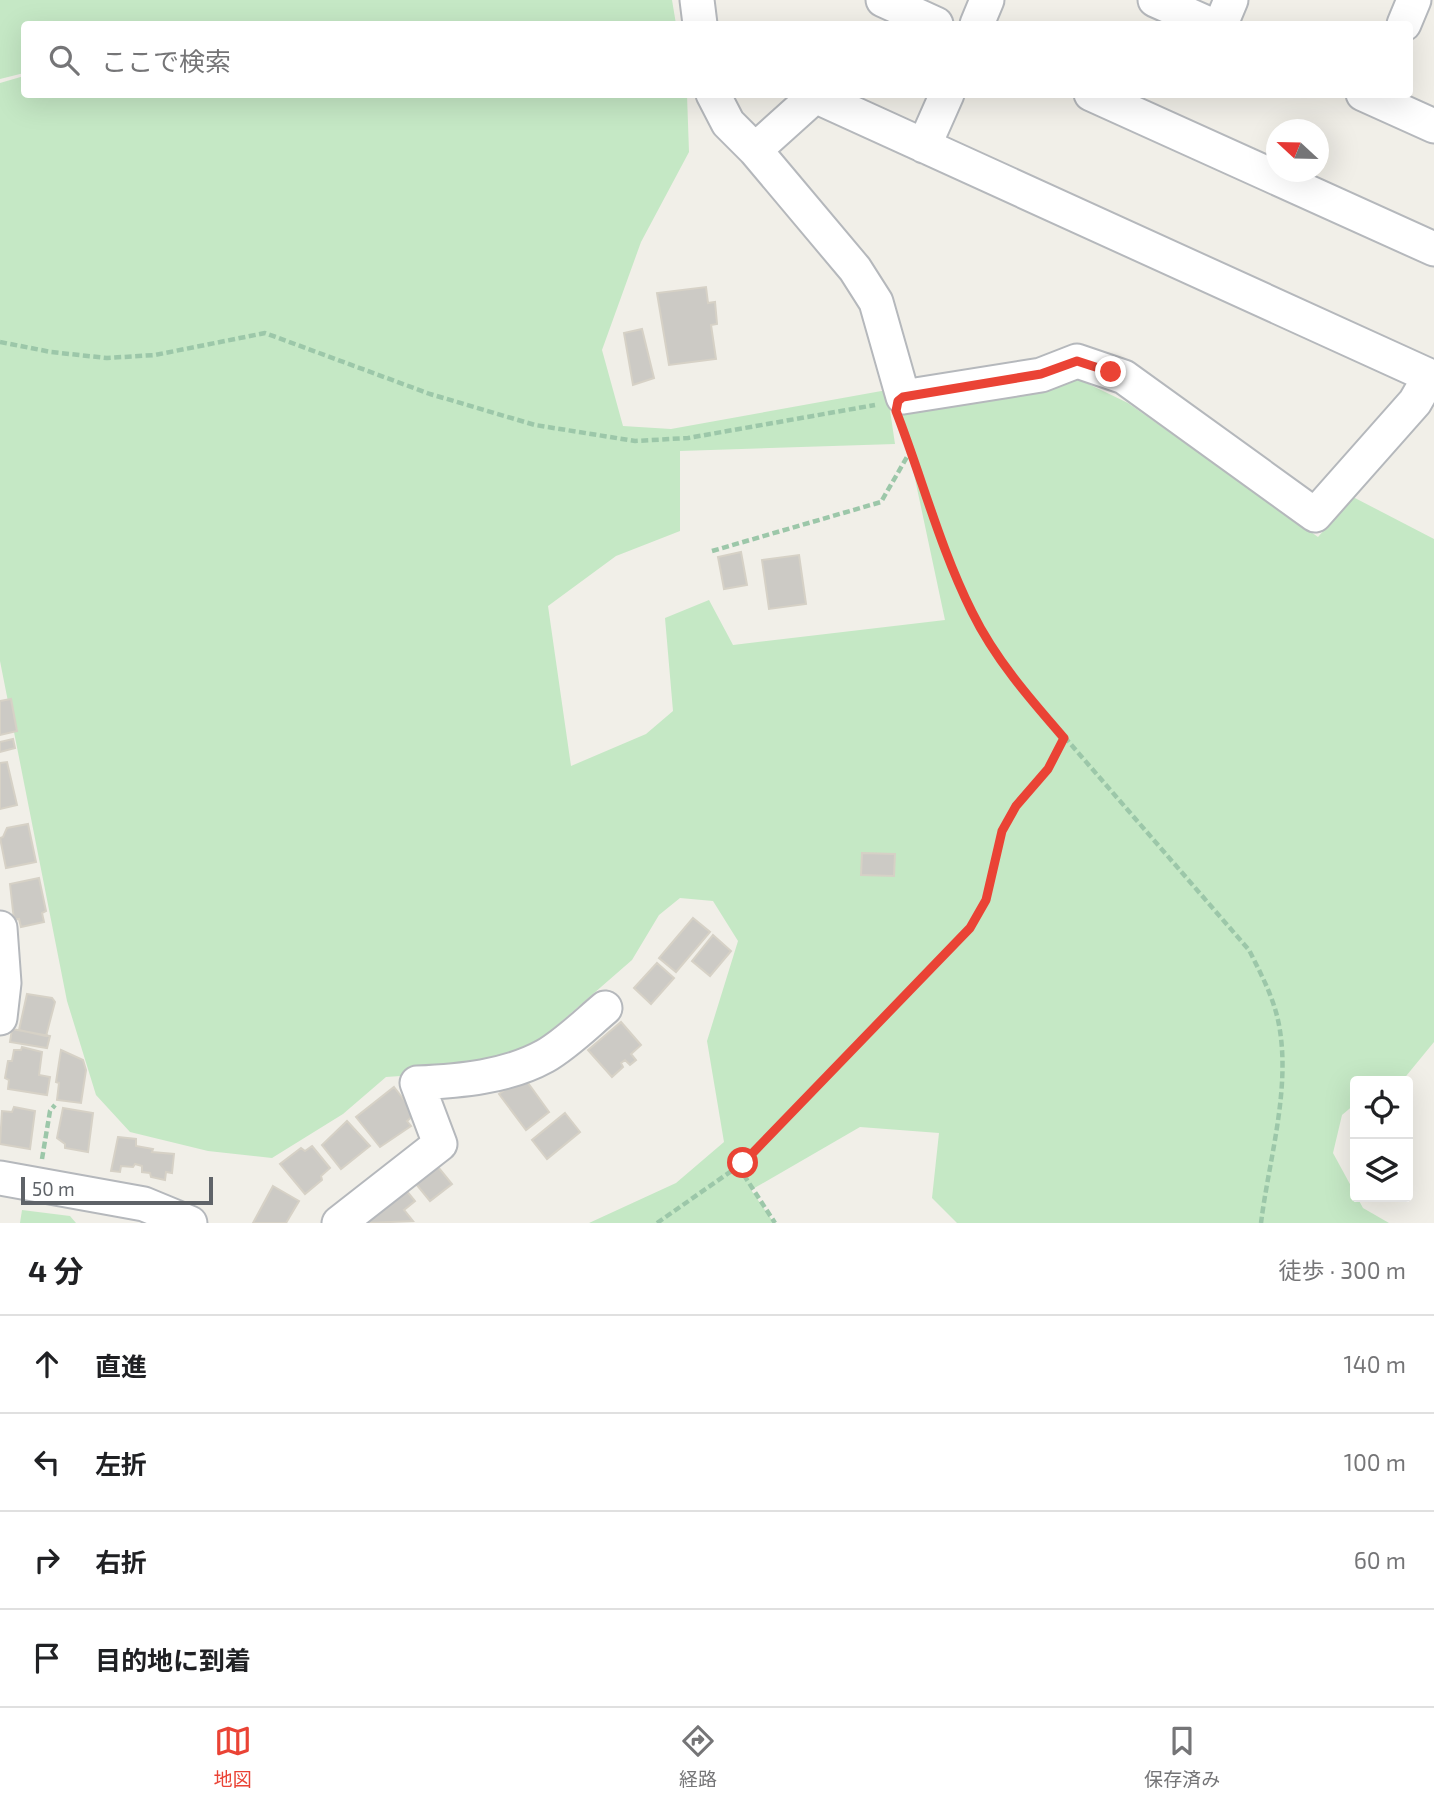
<!DOCTYPE html>
<html lang="ja">
<head>
<meta charset="utf-8">
<style>
  :root { --surface:#fff; --page:#f6f6f6; --text:#202124; --muted:#757577; --line:#e0e0e0; --accent:#ea4335 }
  body { margin:0; font-family:"Exo 2","Noto Sans JP",sans-serif; background:var(--page); color:var(--text) }
  .controls { position:absolute; right:21px; bottom:21px; display:grid; overflow:hidden; border-radius:7px; box-shadow:0 7px 28px #0002 }
  .controls button { width:63px; height:63px; display:grid; place-items:center; padding:0; border:0; border-bottom:2px solid var(--line); background:var(--surface); color:var(--text); font:35px sans-serif }
  .compass { position:absolute; left:1266px; top:119px; width:63px; height:63px; border-radius:50%; background:var(--surface); box-shadow:0 7px 28px #0002; rotate:292deg }
  .scale { position:absolute; left:21px; bottom:18px; width:192px; box-sizing:border-box; padding-left:7px; border:4px solid #5f6368; border-top:0; font-size:19px; line-height:24px; white-space:nowrap; color:#5f6368; -webkit-text-stroke:5px #fff; paint-order:stroke }
  .stop { position:absolute; width:21px; height:21px; margin:-16px; border:5px solid #ea4335; border-radius:50%; background:#fff }
  .stop.end { background:#ea4335; border-color:#fff; box-shadow:0 2px 7px #0008 }
  .list { margin:0; padding:0; list-style:none }
  h2 { display:flex; justify-content:space-between; align-items:center; height:91px; margin:0; padding:0 28px; font-size:30px }
  h2 small { font-size:23px; font-weight:400; color:var(--muted) }
  .list li { display:grid; grid-template-columns:46px 1fr auto; gap:21px; align-items:center; box-sizing:border-box; height:98px; padding:0 28px; border-top:2px solid var(--line) }
  .list b { display:block; font-size:26px; white-space:nowrap }
  .list em { font-size:23px; font-style:normal; color:var(--muted) }
  .icon { flex:none; width:38px; height:38px; fill:none; stroke:currentColor; stroke-width:2; stroke-linecap:round; stroke-linejoin:round }
  .map { position:relative; flex:none; width:1434px; height:1223px; overflow:hidden }
  .search { position:absolute; background:var(--surface); box-shadow:0 7px 28px #0002; left:21px; right:21px; top:21px; height:77px; display:flex; align-items:center; gap:18px; box-sizing:border-box; padding:0 24px; border-radius:7px; color:var(--muted); font-size:26px }
  .sheet { height:483px; background:var(--surface) }
  nav { display:flex; justify-content:space-around; align-items:center; box-sizing:border-box; height:98px; border-top:2px solid var(--line); background:var(--surface); font-size:19px; color:var(--muted) }
  nav a { display:grid; justify-items:center; gap:4px }
  nav .on { color:var(--accent) }
  .map>svg:first-child { display:block }
  .green { fill:#c5e8c5 }
  .building { fill:#cccac5; stroke:#d6d1c6; stroke-width:2 }
  .lines { fill:none; stroke-linecap:round; stroke-linejoin:round }
  .minor-casing { stroke:#b5b8bc; stroke-width:37 }
  .path { stroke:#9cc7a9; stroke-width:4.5; stroke-dasharray:7 3.5; stroke-linecap:butt }
  .minor { stroke:#fff; stroke-width:33 }
  .route { stroke:#ea4335; stroke-width:9 }
</style>
</head>
<body>
<div class="map">
<svg width="1434" height="1223" viewBox="0 0 1434 1223">
  <rect width="100%" height="100%" fill="#f1efe8"/>
  <!-- green -->
  <path class="green" d="M0,0H672L676,24H24V73L0,79Z
    M24,76V94L687,95L689,152L641,242L602,350L623,426L671,429L887,390L895,444L680,451V531L616,556L548,606L571,766L646,734L673,711L665,618L709,600L733,645L945,620L901,413L1078,379L1128,403L1318,537L1353,497L1434,539V1042L1402,1081H1355V1104L1342,1115L1333,1153L1363,1208L1389,1223H957L932,1198L939,1133L860,1127L751,1190L774,1223H589L676,1183L724,1142L707,1041L738,941L713,901L680,898L659,915L632,960L531,1048L444,1073L386,1077L343,1114L272,1158L208,1151L130,1132L96,1095L67,1001L0,661V83Z
    M22,1210L70,1216L76,1223H20Z"/>
  <!-- building -->
  <path class="building" d="M706,287L708,303L715,302L717,324L711,325L716,359L669,365L657,293Z
    M642,329L654,378L633,385L624,333Z
    M741,552L747,585L724,589L718,557Z
    M799,555L806,604L769,609L762,560Z
    M11,699L17,731L0,735V701Z
    M13,739L15,748L0,752V742Z
    M7,762L17,805L0,809V763Z
    M28,824L36,862L6,868L0,838L3,837L7,828Z
    M862,853L895,854L894,876L861,875Z
    M39,878L46,911L42,913L44,922L21,927L19,919L14,920L10,884Z
    M693,918L710,932L676,972L659,958Z
    M713,935L731,951L710,976L692,961Z
    M657,963L674,978L651,1004L634,988Z
    M27,994L52,998L55,1002L46,1036L19,1030Z
    M621,1022L641,1045L631,1054L636,1060L630,1065L625,1060L621,1063L623,1067L612,1077L588,1050Z
    M12,1029L50,1036L47,1048L10,1042Z
    M22,1047L42,1052L39,1075L50,1077L47,1095L8,1089L9,1080L5,1078L8,1061H12L14,1050H21Z
    M61,1050L83,1060L86,1070L81,1103L57,1100L59,1083L56,1082Z
    M523,1076L549,1112L526,1130L499,1094Z
    M394,1087L415,1114L407,1121L411,1126L380,1147L356,1117Z
    M14,1107L35,1111L30,1149L0,1144L2,1111L12,1112Z
    M63,1108L93,1113L88,1152L65,1148V1144L57,1138Z
    M565,1113L580,1132L547,1159L532,1140Z
    M347,1121L370,1146L341,1169L322,1145Z
    M118,1137L136,1139V1146L153,1149L152,1152L174,1154L172,1173L166,1172L165,1180L151,1177L150,1173L142,1172V1166L135,1164L133,1167L121,1166L120,1172L111,1171Z
    M312,1146L330,1168L321,1176L322,1180L305,1194L280,1164L301,1148L305,1151Z
    M438,1167L452,1184L430,1201L416,1184Z
    M273,1186L299,1201L286,1223H253Z
    M405,1189L415,1201L404,1210L413,1221L368,1223L366,1220Z"/>
  <g class="lines">
    <!-- minor casing -->
    <g class="minor-casing">
      <path id="minor" d="M697,0L700,24
        M883,0L936,24
        M1155,0L1209,24
        M977,24L987,0
        M1221,24L1231,0
        M1404,24L1414,0
        M713,94L728,123L755,150L855,269L876,302L903,397L1041,375L1077,361L1124,377L1315,515L1415,402L1430,376
        M1091,94L1434,249
        M1363,94L1434,126
        M924,146L947,94
        M755,150L815,96L1434,378
        M0,928L4,983L0,1018
        M0,1178L144,1204L190,1223
        M339,1223L440,1144L417,1083C460,1081 507,1077 545,1056C566,1044 586,1024 605,1008"/>
    </g>
    <!-- path -->
    <path class="path" d="M0,342L51,352L107,358L155,355L265,333L430,394L535,425L635,441L688,438L875,405
      M901,424L937,531L972,614L1016,681L1249,950C1261,974 1274,998 1279,1025C1291,1089 1269,1159 1261,1223
      M712,551L881,502L911,450
      M42,1159L50,1111L55,1105
      M738,1166L775,1223
      M657,1223L743,1163L970,928L986,900L1002,831L1016,806L1047,769L1064,738"/>
    <!-- minor -->
    <use href="#minor" class="minor"/>
  </g>
  <g class="lines">
    <!-- route -->
    <path class="route" d="M743,1163L970,928L986,900L1002,831L1016,806L1048,769L1064,738C1030,699 995,659 972,612C940,548 922,478 896,411L898,401L903,397L1041,374L1077,361L1111,372"/>
  </g>
</svg>
<div class="controls">
<button><svg class="icon" aria-label="locate" viewBox="0 0 24 24"><circle cx="12" cy="12" r="6"/><path d="M12 2v4M12 18v4M2 12h4M18 12h4"/></svg></button>
<button><svg class="icon" aria-label="layers" viewBox="0 0 24 24"><path d="M12 4l9 5-9 5-9-5zM3 14l9 5 9-5"/></svg></button>
</div>
<svg class="compass" viewBox="-18 -18 36 36"><path d="M0-13l5 13h-10z" fill="#e53935"/><path d="M0 13l5-13h-10z" fill="#757577"/></svg>
<div class="scale">50 m</div>
<div class="stop" style="left:743px;top:1163px"></div>
<div class="stop end" style="left:1111px;top:372px"></div>
<div class="search"><svg class="icon" aria-label="search" viewBox="0 0 24 24"><circle cx="10" cy="10" r="6"/><path d="M15 15l6 6"/></svg>ここで検索</div>
</div>
<section class="sheet">
<h2>4 分<small>徒歩 · 300 m</small></h2>
<ul class="list">
<li><svg class="icon" aria-label="ahead" viewBox="0 0 24 24"><path d="M12 20V5M6 11l6-6 6 6"/></svg><div><b>直進</b></div><em>140 m</em></li>
<li><svg class="icon" aria-label="left" viewBox="0 0 24 24"><path d="M17 20v-9H6M10 6l-5 5 5 5"/></svg><div><b>左折</b></div><em>100 m</em></li>
<li><svg class="icon" aria-label="right" viewBox="0 0 24 24"><path d="M7 20v-9h11M14 6l5 5-5 5"/></svg><div><b>右折</b></div><em>60 m</em></li>
<li><svg class="icon" aria-label="arrive" viewBox="0 0 24 24"><path d="M6 21V4h12l-3 4 3 4H6"/></svg><div><b>目的地に到着</b></div></li>
</ul>
</section>
<nav>
<a class="on"><svg class="icon" aria-label="map" viewBox="0 0 24 24"><path d="M3 6l6-2 6 2 6-2v14l-6 2-6-2-6 2zM9 4v14M15 6v14"/></svg>地図</a>
<a><svg class="icon" aria-label="directions" viewBox="0 0 24 24"><path d="M12 3l9 9-9 9-9-9zM9 14v-3h6M13 9l2 2-2 2"/></svg>経路</a>
<a><svg class="icon" aria-label="saved" viewBox="0 0 24 24"><path d="M7 4h10v16l-5-4-5 4z"/></svg>保存済み</a>
</nav>
</body>
</html>
